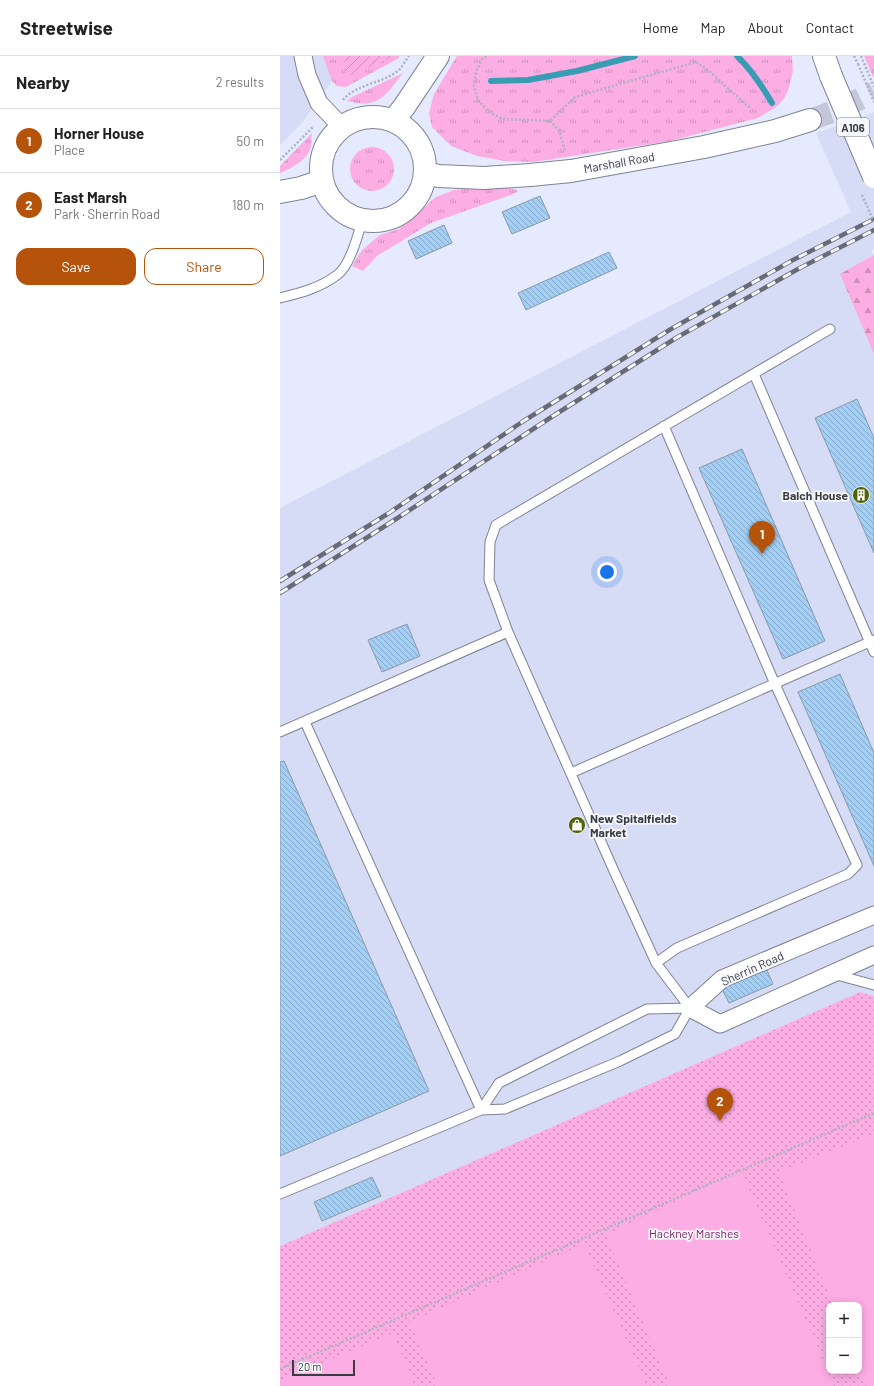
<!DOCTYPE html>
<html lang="en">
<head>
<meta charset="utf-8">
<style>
  :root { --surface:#fff; --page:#f2f2f2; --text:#222; --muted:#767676; --line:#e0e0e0; --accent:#b45309 }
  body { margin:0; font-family:Barlow,sans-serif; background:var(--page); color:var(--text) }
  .controls { position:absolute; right:12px; bottom:12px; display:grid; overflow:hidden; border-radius:8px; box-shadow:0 2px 10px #0003 }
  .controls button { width:36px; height:36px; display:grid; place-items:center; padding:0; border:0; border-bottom:1px solid var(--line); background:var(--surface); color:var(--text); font:20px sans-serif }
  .scale { position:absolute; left:12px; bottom:10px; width:63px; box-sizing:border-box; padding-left:4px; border:2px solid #3a3c43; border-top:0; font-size:11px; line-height:14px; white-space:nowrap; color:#3a3c43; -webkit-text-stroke:3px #f7f8fc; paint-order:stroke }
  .you { position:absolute; left:327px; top:516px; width:14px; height:14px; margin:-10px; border:3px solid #fff; border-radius:50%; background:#1a73e8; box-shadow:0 0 0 6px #1a73e833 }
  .badge { display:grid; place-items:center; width:26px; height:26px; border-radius:50%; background:var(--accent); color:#fff; font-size:13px; font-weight:700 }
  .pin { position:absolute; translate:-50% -33px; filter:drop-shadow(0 1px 2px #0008) }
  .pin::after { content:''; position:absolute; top:21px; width:14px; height:12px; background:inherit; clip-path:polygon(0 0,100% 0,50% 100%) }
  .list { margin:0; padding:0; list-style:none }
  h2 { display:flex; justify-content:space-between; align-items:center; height:52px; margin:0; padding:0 16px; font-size:17px }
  h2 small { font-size:13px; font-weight:400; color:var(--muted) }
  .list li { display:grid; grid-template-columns:26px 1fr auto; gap:12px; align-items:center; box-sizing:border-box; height:64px; padding:0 16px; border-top:1px solid var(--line) }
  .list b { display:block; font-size:15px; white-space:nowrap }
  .list p { margin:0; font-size:13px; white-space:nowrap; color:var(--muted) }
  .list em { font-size:13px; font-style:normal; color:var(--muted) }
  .actions { display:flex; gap:8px; padding:12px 16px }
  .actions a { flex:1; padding:9px 0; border:1px solid var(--accent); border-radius:12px; text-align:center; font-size:14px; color:var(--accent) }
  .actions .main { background:var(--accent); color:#fff }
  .map { position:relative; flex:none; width:594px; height:1330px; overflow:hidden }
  header { display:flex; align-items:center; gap:24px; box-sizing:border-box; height:56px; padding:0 20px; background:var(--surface); border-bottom:1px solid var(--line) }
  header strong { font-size:19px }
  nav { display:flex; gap:22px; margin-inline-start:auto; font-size:14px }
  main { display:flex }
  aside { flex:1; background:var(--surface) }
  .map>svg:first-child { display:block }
  .built { fill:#d6dbf6 }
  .grass { fill:url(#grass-tufts) }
  .forest { fill:url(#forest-firs) }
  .park { fill:url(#park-dots); fill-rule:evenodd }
  .garden { fill:url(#garden-furrows) }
  .pitch { fill:#fcade4 }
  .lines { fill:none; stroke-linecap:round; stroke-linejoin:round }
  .stream { stroke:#389db2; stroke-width:6 }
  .building { fill:url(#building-back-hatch); stroke:#8999a7 }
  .secondary-tunnel { stroke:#c3c7d9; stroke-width:22; stroke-dasharray:22 11; stroke-linecap:butt }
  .lane-casing { stroke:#7f8395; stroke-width:11 }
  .street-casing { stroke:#7f8395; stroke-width:19 }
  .secondary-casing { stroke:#7f8395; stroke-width:24 }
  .primary-casing { stroke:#7f8395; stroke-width:24 }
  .path { stroke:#aeb2c2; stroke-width:2.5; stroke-dasharray:2 2; stroke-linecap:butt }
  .lane { stroke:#fff; stroke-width:9 }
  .street { stroke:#fff; stroke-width:17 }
  .secondary { stroke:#fff; stroke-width:22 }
  .primary { stroke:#fff; stroke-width:22 }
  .rail-casing { stroke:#686b76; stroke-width:4.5 }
  .rail { stroke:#f7f8fc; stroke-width:3; stroke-dasharray:9; stroke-linecap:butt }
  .primary-bridge-casing { stroke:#7f8395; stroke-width:24; stroke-linecap:butt }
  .path-bridge { stroke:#aeb2c2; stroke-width:2.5; stroke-dasharray:2 2; stroke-linecap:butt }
  .primary-bridge { stroke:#fff; stroke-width:22 }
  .labels { text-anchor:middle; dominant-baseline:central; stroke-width:3.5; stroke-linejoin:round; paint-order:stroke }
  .shield { fill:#f7f8fc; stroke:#73747a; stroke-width:1 }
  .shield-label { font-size:11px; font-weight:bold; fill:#3a3c43 }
  .street-label { font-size:12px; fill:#3a3c43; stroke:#f7f8fc }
  .poi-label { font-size:12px; font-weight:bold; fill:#3a3c43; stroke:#f7f8fc; text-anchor:end }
  .park-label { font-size:12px; fill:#7e226a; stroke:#f7f8fc }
</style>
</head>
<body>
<header>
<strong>Streetwise</strong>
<nav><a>Home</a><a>Map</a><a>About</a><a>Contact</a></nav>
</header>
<main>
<aside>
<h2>Nearby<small>2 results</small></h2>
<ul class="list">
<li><span class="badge">1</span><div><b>Horner House</b><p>Place</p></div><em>50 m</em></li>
<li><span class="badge">2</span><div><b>East Marsh</b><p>Park · Sherrin Road</p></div><em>180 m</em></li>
</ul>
<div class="actions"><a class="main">Save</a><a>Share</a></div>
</aside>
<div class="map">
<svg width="594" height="1330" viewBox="0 0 594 1330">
  <defs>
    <pattern id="grass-tufts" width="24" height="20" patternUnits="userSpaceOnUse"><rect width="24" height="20" fill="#fcade4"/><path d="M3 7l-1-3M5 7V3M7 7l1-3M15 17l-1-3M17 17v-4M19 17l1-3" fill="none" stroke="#cd8eba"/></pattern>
    <pattern id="forest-firs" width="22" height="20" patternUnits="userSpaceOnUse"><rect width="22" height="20" fill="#fcade4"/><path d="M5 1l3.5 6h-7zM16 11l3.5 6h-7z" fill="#cd8eba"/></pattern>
    <pattern id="park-dots" width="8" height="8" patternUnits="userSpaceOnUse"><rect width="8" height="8" fill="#fcade4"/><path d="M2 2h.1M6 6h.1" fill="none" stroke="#cd8eba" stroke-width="1.8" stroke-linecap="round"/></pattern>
    <pattern id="garden-furrows" width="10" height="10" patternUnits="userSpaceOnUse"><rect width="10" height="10" fill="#fcade4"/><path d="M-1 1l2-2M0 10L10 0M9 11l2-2" fill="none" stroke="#cd8eba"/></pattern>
    <pattern id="building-back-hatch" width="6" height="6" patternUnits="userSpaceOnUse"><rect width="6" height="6" fill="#a3cff6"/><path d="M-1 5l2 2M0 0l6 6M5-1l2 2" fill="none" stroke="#86a9c9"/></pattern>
  </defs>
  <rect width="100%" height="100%" fill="#e5eafe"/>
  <!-- built -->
  <path class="built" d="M0,0H64L66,21L52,25L22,67L0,89Z
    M594,56V193L591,195L594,199L561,218L594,298V940L580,936L0,1190V452L571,156L536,77L583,61Z"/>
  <!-- grass -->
  <path class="grass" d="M43,0H64L66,20L115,0H119V2L66,31L57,30L52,25Z
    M177,0H512L513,15L508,35L503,44L496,51L478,62L390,85L253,106L225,105L197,100L171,90L152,71L149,57L154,38Z
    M584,0H594V20L593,21Z
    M123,17C105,40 99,53 67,45L72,41Z
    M32,77C31,81 32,86 31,90C28,104 12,112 0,117V110Z
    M70 113a22 22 0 1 1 44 0a22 22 0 1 1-44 0Z
    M226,131L239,135L231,139L151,167L97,200L83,215L72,210L82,194L100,179L119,173L156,141L174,134L198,132Z"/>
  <!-- forest -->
  <path class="forest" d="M594,199V298L560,218Z"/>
  <!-- park -->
  <path class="park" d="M580,936L594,940V1330H0V1190ZM549,1249H579V1315H549Z"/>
  <!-- garden -->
  <path class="garden" d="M64,0H115L66,21Z"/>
  <!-- pitch -->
  <path class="pitch" d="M594,1078V1330H586L579,1312V1249H553L499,1116Z
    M461,1114L554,1330H390L326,1179Z
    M304,1188L367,1330H158L129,1266Z
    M113,1277L135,1330H0V1325Z"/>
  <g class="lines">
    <!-- stream -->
    <path class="stream" d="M457,0C471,13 482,30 492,47
      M211,25L248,24L297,15L355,0"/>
  </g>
  <!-- building -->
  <path class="building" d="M260,140L270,162L232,178L222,156Z
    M164,169L172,187L136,203L128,185Z
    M329,196L337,212L246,254L238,237Z
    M577,343L594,382V497L535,362Z
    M462,393L545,585L503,603L419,412Z
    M127,568L140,600L102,616L88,584Z
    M560,618L594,697V810L518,636Z
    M4,705L149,1035L0,1100V706Z
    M486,912L493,928L449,947L441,931Z
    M92,1121L101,1140L42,1165L34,1146Z"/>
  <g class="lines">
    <!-- secondary-tunnel -->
    <path class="secondary-tunnel" d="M530,64L560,53L594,36"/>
    <!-- lane casing -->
    <g class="lane-casing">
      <path id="lane" d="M0,242C20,237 40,232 57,219C70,210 78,180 82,164
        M474,318L594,596
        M25,666L201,1054
        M0,676L228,576
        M291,717L594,584
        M376,907L397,892L568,818L577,809L495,628L384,370
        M553,918L594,929
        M410,952L376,907L334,815L228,576L209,524L210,486L216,469L550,273
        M201,1054L219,1027L367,953L410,952
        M0,1138L201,1054L225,1053L340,1005L395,978L410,952"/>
    </g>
    <!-- street casing -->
    <g class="street-casing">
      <path id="street" d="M23,0L27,19L39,47L62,71
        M594,859L442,923L410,952L440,968L594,899"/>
    </g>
    <!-- secondary casing -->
    <g class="secondary-casing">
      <path id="secondary" d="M41 113a52 52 0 1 1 104 0a52 52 0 1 1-104 0Z
        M113,65L124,51L158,0
        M145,117L159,120L204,122L250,119L291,115L424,91L495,75L530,64
        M0,136L21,132L42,125"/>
    </g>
    <!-- primary casing -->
    <g class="primary-casing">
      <path id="primary" d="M544,0L551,20"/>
    </g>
    <!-- path -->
    <path class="path" d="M206,0L202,3L196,16L194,31L198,44L209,56L223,63L270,65L295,41L416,6L429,15L471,53
      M574,0L578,8
      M581,0L594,31
      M63,44C77,27 104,28 120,13C123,9 126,4 129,0
      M270,65L279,74L285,95
      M0,104L34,70
      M0,1313L594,1057"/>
    <!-- lane -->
    <use href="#lane" class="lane"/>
    <!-- street -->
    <use href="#street" class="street"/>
    <!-- secondary -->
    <use href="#secondary" class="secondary"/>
    <!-- primary -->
    <use href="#primary" class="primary"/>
    <!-- rail casing -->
    <g class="rail-casing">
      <path id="rail" d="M0,525L109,457L242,366L391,273L513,204L594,163
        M0,537L116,463L273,360L396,282L518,213L594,174"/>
    </g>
    <!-- rail -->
    <use href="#rail" class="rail"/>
    <!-- primary-bridge casing -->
    <g class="primary-bridge-casing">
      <path id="primary-bridge" d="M551,20L594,121"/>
    </g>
    <!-- path-bridge -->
    <path class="path-bridge" d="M578,8L594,46
      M582,139L594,166"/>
    <!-- primary-bridge -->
    <use href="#primary-bridge" class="primary-bridge"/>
  </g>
  <!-- icons -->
  <defs>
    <g id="building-disc" transform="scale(0.9)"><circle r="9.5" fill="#516209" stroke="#f7f8fc"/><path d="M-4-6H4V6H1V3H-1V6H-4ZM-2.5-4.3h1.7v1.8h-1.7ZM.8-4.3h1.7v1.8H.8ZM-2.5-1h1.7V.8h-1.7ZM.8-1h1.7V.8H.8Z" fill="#fff"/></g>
    <g id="shop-disc" transform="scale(0.9)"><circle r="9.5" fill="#516209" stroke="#f7f8fc"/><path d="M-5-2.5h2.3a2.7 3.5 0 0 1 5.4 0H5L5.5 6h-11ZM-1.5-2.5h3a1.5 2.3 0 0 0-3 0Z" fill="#fff"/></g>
  </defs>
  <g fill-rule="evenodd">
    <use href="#building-disc" x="581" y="439"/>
    <use href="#shop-disc" x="297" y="769"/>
  </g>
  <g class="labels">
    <!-- shield labels -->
    <rect class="shield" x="557" y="62" width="32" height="18" rx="3"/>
    <g class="shield-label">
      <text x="573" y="71">A106</text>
    </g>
    <!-- street labels -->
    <g class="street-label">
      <text transform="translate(339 106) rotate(-10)">Marshall Road</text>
      <text transform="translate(472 912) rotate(-24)">Sherrin Road</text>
    </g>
    <!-- poi labels -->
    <g class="poi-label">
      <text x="568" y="439">Balch House</text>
      <text x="310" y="762" text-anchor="start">New Spitalfields<tspan x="310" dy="14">Market</tspan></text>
    </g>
    <!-- park labels -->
    <g class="park-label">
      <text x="414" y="1177">Hackney Marshes</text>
    </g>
  </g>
</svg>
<div class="controls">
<button>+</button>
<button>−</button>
</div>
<div class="scale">20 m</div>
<div class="you"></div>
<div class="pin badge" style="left:482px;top:498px">1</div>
<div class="pin badge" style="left:440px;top:1065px">2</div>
</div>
</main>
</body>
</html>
